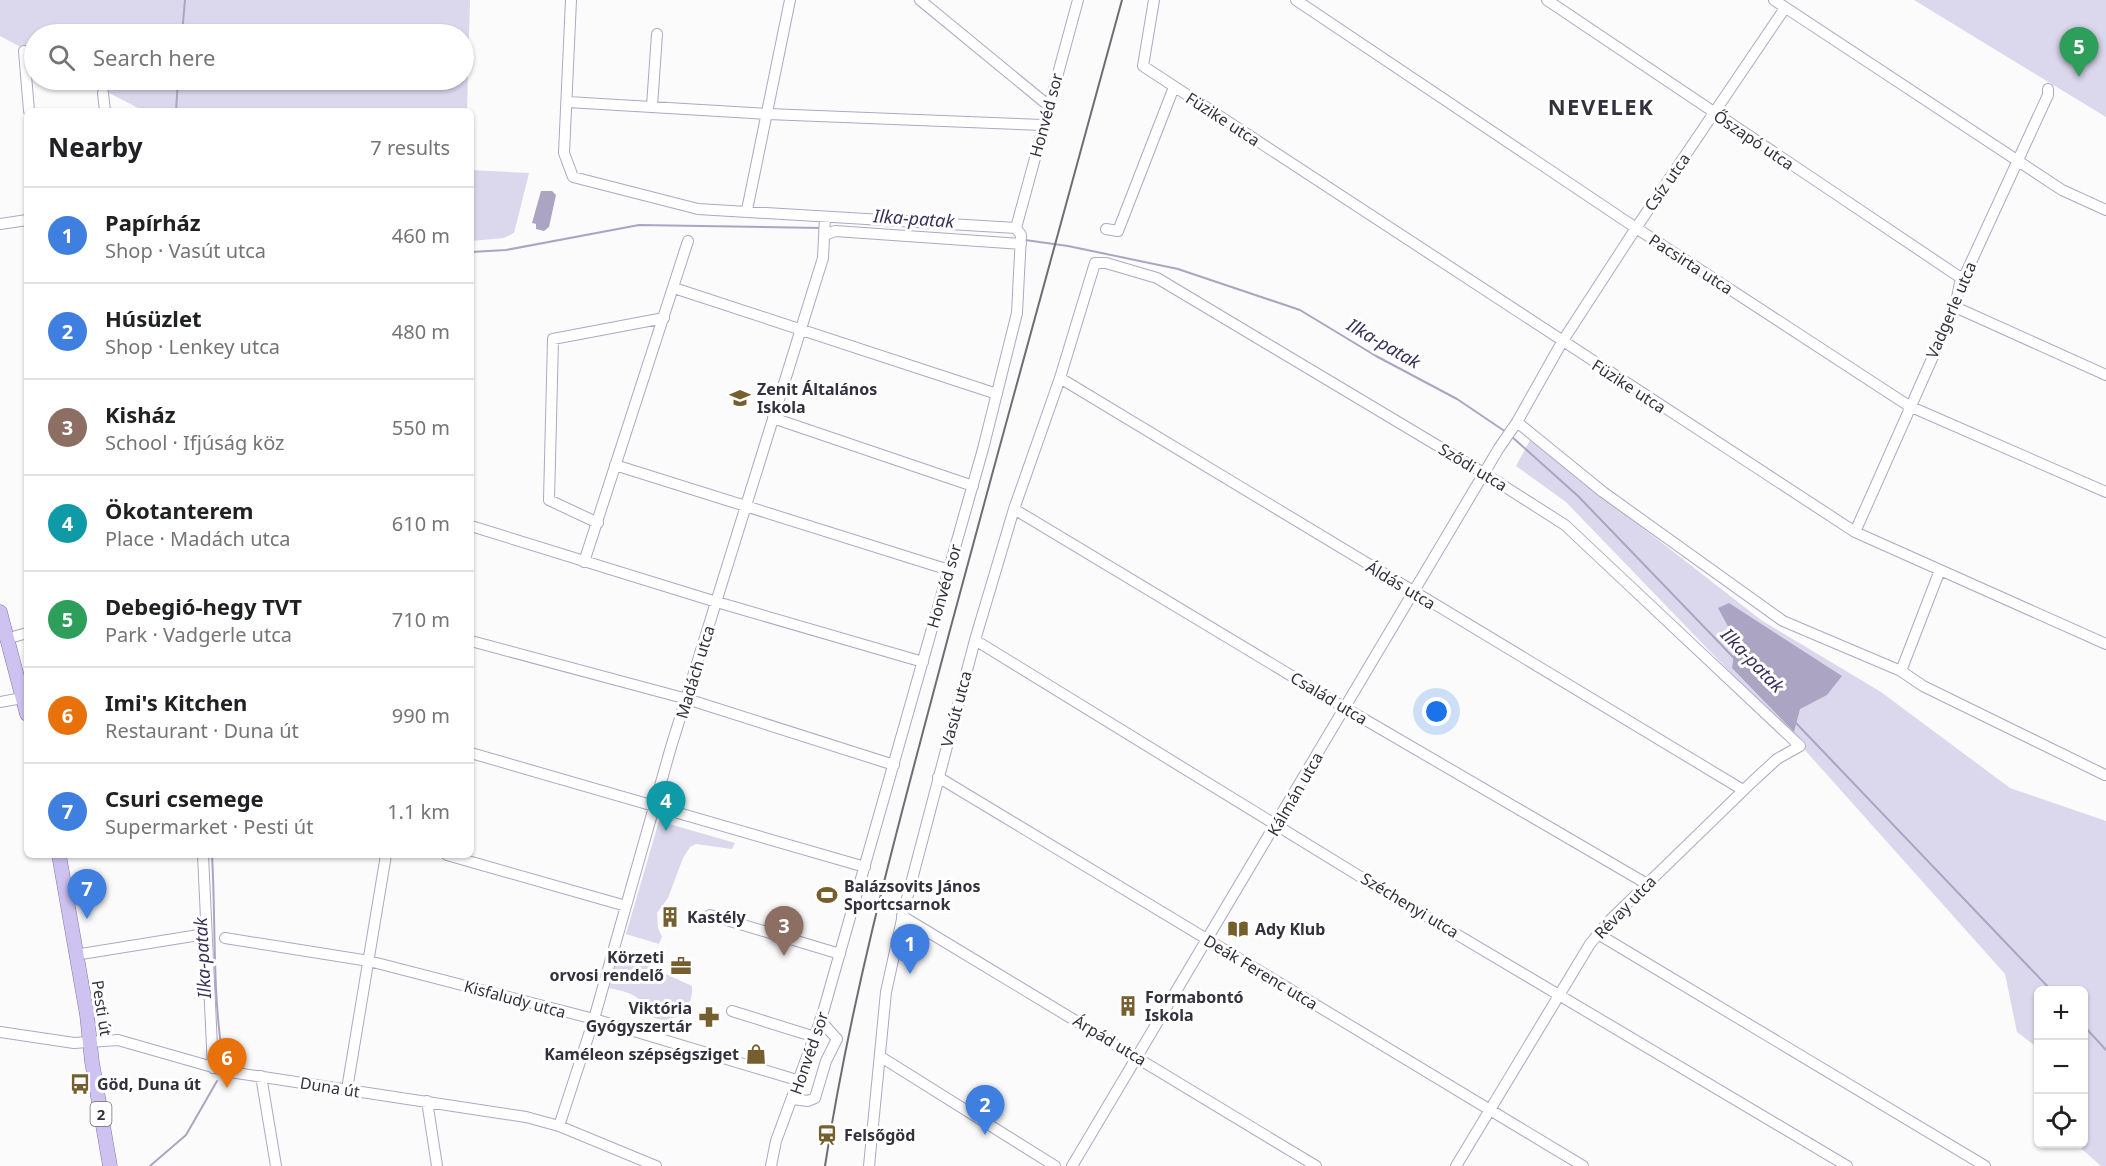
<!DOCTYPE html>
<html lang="en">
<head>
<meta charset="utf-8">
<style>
  :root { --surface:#fff; --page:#f6f6f6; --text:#202124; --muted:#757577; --line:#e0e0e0; --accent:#d93025 }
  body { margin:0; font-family:"Noto Sans",sans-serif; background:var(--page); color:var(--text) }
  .controls { position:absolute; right:18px; bottom:18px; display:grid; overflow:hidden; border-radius:9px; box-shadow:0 2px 4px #0004 }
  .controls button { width:54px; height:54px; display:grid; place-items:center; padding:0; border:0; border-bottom:2px solid var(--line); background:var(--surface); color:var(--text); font:30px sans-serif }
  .you { position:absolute; left:1437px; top:712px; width:21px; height:21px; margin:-15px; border:4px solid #fff; border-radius:50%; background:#1a73e8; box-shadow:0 0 0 9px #1a73e833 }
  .badge { display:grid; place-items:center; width:39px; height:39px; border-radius:50%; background:var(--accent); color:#fff; font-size:20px; font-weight:700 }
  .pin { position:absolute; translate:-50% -50px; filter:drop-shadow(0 2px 3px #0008) }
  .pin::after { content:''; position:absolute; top:32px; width:21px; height:18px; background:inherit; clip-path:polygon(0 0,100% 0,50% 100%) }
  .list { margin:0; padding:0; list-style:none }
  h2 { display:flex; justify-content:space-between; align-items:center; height:78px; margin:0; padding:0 24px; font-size:26px }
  h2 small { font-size:20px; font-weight:400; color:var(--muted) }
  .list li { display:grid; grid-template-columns:39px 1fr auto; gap:18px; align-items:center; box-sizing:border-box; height:96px; padding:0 24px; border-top:2px solid var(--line) }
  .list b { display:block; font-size:22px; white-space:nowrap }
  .list p { margin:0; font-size:20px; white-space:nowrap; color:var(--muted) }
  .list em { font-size:20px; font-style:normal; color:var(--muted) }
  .icon { flex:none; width:33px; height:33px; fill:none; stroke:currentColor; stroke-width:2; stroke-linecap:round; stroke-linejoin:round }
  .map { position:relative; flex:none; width:2106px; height:1166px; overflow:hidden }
  .search { position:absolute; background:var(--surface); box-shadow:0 2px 4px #0004; left:24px; top:24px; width:450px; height:66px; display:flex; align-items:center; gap:15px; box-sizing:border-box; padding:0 21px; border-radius:33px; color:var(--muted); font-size:22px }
  .panel { position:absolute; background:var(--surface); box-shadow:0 2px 4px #0004; left:24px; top:108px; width:450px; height:750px; border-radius:9px }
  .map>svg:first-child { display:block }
  .green { fill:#dbd7ec }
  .water { fill:#aba5c3 }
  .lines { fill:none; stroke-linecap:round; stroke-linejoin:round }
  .stream { stroke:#aba5c3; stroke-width:2 }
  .minor-casing { stroke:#aea8c5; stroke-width:12 }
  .major-casing { stroke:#8275ac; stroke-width:15 }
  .minor { stroke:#fff; stroke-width:10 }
  .major { stroke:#cec2f1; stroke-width:14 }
  .rail { stroke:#6e6d75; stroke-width:2 }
  .labels { text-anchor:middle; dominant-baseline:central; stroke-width:6; stroke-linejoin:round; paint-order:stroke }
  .shield { fill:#fff; stroke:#706f77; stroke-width:1.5 }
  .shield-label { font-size:15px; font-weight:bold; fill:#33313d }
  .street-label { font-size:16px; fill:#33313d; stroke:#fff }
  .poi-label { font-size:16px; font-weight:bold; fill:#33313d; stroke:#fff; text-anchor:start }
  .water-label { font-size:18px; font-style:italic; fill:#3b305a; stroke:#fff }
  .district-label { font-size:22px; font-weight:bold; letter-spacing:1.5px; fill:#33313d; stroke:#fff }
</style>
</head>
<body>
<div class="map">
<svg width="2106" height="1166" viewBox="0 0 2106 1166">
  <rect width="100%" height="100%" fill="#fbfbfb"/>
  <!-- green -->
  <path class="green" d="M0,0H470L467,111H144L84,80H464V34H34V54L0,36Z
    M1914,0H2106V117Z
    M471,170L529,173L514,233L504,238L471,241Z
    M1530,440L1761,620L1881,692L2010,788L2106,821V1166H2101L2076,1144H2084V990H2038V1048L2017,1032L2005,974L1804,749L1566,502L1516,466Z
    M659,821L735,843L732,849L696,844L690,847L683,858L668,898L657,913L658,928L662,937L659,944L626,934Z
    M621,954L692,986C694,1013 669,1029 647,1014C642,994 627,992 609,988L617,955Z"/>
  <!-- water -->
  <path class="water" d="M541,191H552L556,195L549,227L544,231L536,229V224L532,223Z
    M1729,603L1842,676L1827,695L1800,709L1794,732L1732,668L1736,641L1718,608Z"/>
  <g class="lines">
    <!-- stream -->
    <path class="stream" d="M182,34L185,0
      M176,111L178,80
      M1025,240L1068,246L1178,269L1300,310L1376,356L1457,399L1506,432
      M471,252L506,250L639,225L821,228
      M1511,436L1578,496L1734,658
      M1796,723L2051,990
      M212,855C216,923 212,991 223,1059
      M2084,1026L2106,1050
      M150,1166L186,1135L217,1081"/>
    <!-- minor casing -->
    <g class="minor-casing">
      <path id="minor" d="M571,0L564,153L573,177L698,209L1016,228
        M920,0L1049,106
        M1154,0L1143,66L1855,532L2106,644
        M1296,0L1636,228L1909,406L2106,492
        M1547,0L1961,278
        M1774,0L2062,190L2106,210
        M24,51L29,111
        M103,93L105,111
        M568,102L768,114L1043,125
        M652,106L657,34
        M747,210L790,0
        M0,224L27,220
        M1106,229L1118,231L1174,87
        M825,235L835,231L1021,244
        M674,288L997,394
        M1955,307L2106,375
        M1060,378L1743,790
        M773,418L973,486
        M1517,422L1603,492L1783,621L1901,671L1923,686L2105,775
        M615,465L949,570
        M1014,509L1345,708L1647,884
        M598,523L549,500L553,339L664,318
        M471,526L710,600L923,662
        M1855,532L1955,307L1961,278L1966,273L2048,95V89
        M584,562L688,241
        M6,639L27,633
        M975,640L1377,887L1847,1166
        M471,641L687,699L894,765
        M1901,671L1940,570
        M0,702L22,698
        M471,753L865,867
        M938,777L1583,1166
        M203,855L213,1068
        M447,855L626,906
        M710,915L840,954
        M902,916L1316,1166
        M1598,934L1985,1166
        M225,938L369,961L594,1019L800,1081
        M75,955L205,934
        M732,1011L815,1037
        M0,1032L74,1043L118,1040L230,1072L526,1117L559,1126L656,1166
        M881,1057L1055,1166
        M261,1076L276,1166
        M347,1089L386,855
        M793,1099L808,1101L815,1098L826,1061L837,1039L820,1020
        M427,1101L437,1166
        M559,1126L594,1019L671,747L823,258L825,217
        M771,1166L776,1141L822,1016L983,449L1017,313L1021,235L1016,228L1078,0
        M869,1166L886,992L904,910L975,640L1014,509L1060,378L1095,263H1106L1157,278L1485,474L1565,525L1800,746L1777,759L1752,782L1608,922L1590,944L1456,1166
        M1072,1166L1499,448L1517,422L1562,342L1636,228L1785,8"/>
    </g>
    <!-- major casing -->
    <g class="major-casing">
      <path id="major" d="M0,612L27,714
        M59,855L87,1015L92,1062L110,1166"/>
    </g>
    <!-- minor -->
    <use href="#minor" class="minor"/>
    <!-- major -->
    <use href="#major" class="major"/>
    <!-- rail -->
    <path class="rail" d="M825,1166C853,984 903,808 950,630C1007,420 1063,210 1122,0"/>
  </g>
  <!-- icons -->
  <defs>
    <g id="school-bare" transform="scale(1.62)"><path d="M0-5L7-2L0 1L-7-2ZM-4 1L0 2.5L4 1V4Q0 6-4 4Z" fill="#755f2f" stroke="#fff" stroke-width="2.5" paint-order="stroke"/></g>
    <g id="stadium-bare" transform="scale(1.62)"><path d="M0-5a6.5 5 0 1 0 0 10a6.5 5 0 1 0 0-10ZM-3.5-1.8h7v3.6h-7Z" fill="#755f2f" stroke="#fff" stroke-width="2.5" paint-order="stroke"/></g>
    <g id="building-bare" transform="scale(1.62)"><path d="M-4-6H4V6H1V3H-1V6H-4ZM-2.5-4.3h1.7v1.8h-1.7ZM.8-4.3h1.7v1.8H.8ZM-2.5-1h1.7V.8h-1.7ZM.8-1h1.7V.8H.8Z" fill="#755f2f" stroke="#fff" stroke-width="2.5" paint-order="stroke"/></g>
    <g id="library-bare" transform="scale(1.62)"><path d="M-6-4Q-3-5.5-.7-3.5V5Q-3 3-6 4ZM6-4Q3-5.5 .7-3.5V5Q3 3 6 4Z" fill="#755f2f" stroke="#fff" stroke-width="2.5" paint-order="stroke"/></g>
    <g id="office-bare" transform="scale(1.62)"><path d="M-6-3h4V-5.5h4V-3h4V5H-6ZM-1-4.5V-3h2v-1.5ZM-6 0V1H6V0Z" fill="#755f2f" stroke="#fff" stroke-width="2.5" paint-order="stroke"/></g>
    <g id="pharmacy-bare" transform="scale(1.62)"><path d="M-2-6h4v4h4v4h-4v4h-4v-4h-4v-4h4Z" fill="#755f2f" stroke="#fff" stroke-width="2.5" paint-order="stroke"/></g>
    <g id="shop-bare" transform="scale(1.62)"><path d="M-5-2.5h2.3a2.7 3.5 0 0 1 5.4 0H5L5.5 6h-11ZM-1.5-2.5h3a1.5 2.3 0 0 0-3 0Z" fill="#755f2f" stroke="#fff" stroke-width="2.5" paint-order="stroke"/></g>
    <g id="bus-bare" transform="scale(1.62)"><path d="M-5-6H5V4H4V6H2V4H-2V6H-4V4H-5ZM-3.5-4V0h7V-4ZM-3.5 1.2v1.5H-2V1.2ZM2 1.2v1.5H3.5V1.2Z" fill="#755f2f" stroke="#fff" stroke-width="2.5" paint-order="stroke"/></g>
    <g id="station-bare" transform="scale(1.62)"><path d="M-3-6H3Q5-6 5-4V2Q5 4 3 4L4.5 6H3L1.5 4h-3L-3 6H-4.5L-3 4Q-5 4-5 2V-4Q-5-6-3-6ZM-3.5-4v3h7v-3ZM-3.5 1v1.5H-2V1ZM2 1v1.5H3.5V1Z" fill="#755f2f" stroke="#fff" stroke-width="2.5" paint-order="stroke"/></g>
  </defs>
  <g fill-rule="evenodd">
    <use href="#school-bare" x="740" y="398"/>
    <use href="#stadium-bare" x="827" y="895"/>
    <use href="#building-bare" x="670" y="917"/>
    <use href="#library-bare" x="1238" y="929"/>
    <use href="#office-bare" x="681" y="966"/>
    <use href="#building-bare" x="1128" y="1006"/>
    <use href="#pharmacy-bare" x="709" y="1017"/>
    <use href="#shop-bare" x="756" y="1054"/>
    <use href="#bus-bare" x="80" y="1084"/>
    <use href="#station-bare" x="827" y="1135"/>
  </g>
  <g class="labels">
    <!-- shield labels -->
    <rect class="shield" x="90.5" y="1102" width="21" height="24" rx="4.5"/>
    <g class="shield-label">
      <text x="101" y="1114">2</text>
    </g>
    <!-- street labels -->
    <g class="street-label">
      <text transform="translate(1046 115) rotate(-75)">Honvéd sor</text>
      <text transform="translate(1223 119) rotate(33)">Füzike utca</text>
      <text transform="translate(1754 140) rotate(34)">Őszapó utca</text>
      <text transform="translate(1667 182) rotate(-55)">Csíz utca</text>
      <text transform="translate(1691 264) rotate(33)">Pacsirta utca</text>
      <text transform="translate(1951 310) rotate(-67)">Vadgerle utca</text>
      <text transform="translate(1629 386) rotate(33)">Füzike utca</text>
      <text transform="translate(1473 467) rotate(31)">Sződi utca</text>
      <text transform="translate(1401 585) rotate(31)">Áldás utca</text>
      <text transform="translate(944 586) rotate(-74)">Honvéd sor</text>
      <text transform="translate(695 672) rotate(-73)">Madách utca</text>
      <text transform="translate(1329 698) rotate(31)">Család utca</text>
      <text transform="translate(956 709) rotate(-75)">Vasút utca</text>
      <text transform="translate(1295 794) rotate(-60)">Kálmán utca</text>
      <text transform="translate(1410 905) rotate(31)">Széchenyi utca</text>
      <text transform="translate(1625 907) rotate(-46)">Révay utca</text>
      <text transform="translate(1261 972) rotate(31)">Deák Ferenc utca</text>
      <text transform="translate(515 999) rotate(15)">Kisfaludy utca</text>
      <text transform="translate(102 1008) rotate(81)">Pesti út</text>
      <text transform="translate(1110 1040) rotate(31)">Árpád utca</text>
      <text transform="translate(809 1053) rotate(-71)">Honvéd sor</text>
      <text transform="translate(330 1087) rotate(9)">Duna út</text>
    </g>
    <!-- poi labels -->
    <g class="poi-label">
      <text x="757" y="389">Zenit Általános<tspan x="757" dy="18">Iskola</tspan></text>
      <text x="844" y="886">Balázsovits János<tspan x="844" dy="18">Sportcsarnok</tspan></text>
      <text x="687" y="917">Kastély</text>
      <text x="1255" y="929">Ady Klub</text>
      <text x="664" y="957" text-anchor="end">Körzeti<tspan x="664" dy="18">orvosi rendelő</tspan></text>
      <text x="1145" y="997">Formabontó<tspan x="1145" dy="18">Iskola</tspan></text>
      <text x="692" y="1008" text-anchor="end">Viktória<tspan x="692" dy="18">Gyógyszertár</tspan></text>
      <text x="739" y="1054" text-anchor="end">Kaméleon szépségsziget</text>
      <text x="97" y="1084">Göd, Duna út</text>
      <text x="844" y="1135">Felsőgöd</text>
    </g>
    <!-- water labels -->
    <g class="water-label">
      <text transform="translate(914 218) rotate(4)">Ilka-patak</text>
      <text transform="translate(1384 343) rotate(30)">Ilka-patak</text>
      <text transform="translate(1753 660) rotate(46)">Ilka-patak</text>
      <text transform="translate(202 958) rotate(-93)">Ilka-patak</text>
    </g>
    <!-- district labels -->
    <g class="district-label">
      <text x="1601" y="106">NEVELEK</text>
    </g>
  </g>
</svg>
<div class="controls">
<button>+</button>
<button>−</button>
<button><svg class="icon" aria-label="locate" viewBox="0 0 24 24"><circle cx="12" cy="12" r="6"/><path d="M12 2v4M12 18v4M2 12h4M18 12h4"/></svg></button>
</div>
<div class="you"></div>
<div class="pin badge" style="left:910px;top:974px;background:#3f7fe0">1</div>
<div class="pin badge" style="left:985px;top:1135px;background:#3f7fe0">2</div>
<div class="pin badge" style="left:784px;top:956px;background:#8d6e63">3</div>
<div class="pin badge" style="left:666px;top:831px;background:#0f9aa8">4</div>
<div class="pin badge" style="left:2079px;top:77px;background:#2e9e5b">5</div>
<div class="pin badge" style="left:227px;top:1088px;background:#e8710a">6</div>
<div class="pin badge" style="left:87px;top:919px;background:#3f7fe0">7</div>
<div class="search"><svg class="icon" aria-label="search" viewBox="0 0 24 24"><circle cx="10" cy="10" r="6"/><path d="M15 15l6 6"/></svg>Search here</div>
<section class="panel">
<h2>Nearby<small>7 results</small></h2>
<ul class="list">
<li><span class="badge" style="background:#3f7fe0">1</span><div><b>Papírház</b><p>Shop · Vasút utca</p></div><em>460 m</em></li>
<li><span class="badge" style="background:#3f7fe0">2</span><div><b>Húsüzlet</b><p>Shop · Lenkey utca</p></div><em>480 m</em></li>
<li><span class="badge" style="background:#8d6e63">3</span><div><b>Kisház</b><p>School · Ifjúság köz</p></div><em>550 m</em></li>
<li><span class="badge" style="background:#0f9aa8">4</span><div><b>Ökotanterem</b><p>Place · Madách utca</p></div><em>610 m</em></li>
<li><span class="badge" style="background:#2e9e5b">5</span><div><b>Debegió-hegy TVT</b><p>Park · Vadgerle utca</p></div><em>710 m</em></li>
<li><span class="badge" style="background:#e8710a">6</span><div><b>Imi's Kitchen</b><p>Restaurant · Duna út</p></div><em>990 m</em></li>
<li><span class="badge" style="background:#3f7fe0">7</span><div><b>Csuri csemege</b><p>Supermarket · Pesti út</p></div><em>1.1 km</em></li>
</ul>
</section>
</div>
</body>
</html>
